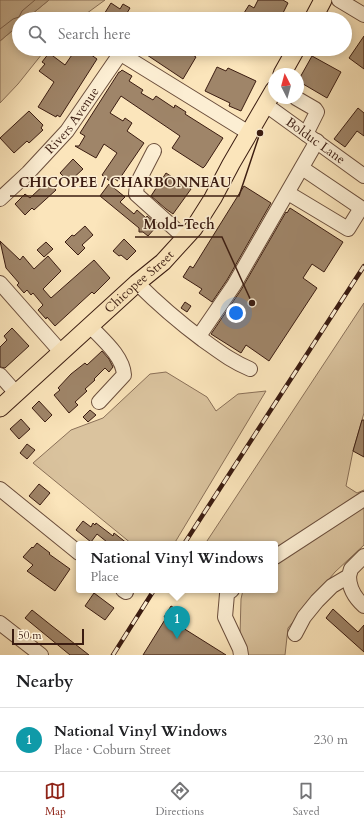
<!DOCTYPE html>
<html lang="en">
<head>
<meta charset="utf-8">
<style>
  :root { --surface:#fff; --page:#f2f2f2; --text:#202124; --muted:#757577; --line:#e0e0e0; --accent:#8f2418 }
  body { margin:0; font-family:Cardo,serif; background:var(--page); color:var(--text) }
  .compass { position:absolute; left:268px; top:68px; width:36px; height:36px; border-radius:50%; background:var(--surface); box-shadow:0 2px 10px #0003; rotate:354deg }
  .scale { position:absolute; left:12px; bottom:10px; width:72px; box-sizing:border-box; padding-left:4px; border:2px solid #3b1c11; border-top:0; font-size:11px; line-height:14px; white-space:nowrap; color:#3b1c11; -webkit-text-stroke:3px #fceed3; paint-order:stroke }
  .you { position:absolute; left:236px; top:313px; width:14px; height:14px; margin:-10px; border:3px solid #fff; border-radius:50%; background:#1a73e8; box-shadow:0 0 0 6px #1a73e833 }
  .badge { display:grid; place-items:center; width:26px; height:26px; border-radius:50%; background:var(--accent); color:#fff; font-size:13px; font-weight:700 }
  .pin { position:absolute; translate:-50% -33px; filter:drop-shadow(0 1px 2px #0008) }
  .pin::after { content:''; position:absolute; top:21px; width:14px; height:12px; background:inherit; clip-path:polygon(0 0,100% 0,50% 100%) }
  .popup { position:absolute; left:76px; top:541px; width:202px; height:52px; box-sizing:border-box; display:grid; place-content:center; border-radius:4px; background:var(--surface); filter:drop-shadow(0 1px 3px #0005); font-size:13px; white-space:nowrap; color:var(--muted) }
  .popup b { font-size:15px; color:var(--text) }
  .popup::after { content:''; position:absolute; left:50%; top:100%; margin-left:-8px; border:8px solid transparent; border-top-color:var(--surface) }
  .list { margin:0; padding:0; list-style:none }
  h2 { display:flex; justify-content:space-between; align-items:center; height:52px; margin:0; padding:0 16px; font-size:17px }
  h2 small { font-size:13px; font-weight:400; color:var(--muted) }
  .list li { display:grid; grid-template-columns:26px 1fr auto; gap:12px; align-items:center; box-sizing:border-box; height:64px; padding:0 16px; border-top:1px solid var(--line) }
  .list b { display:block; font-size:15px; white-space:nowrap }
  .list p { margin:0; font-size:13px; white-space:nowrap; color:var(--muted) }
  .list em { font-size:13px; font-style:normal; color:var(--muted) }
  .icon { flex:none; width:22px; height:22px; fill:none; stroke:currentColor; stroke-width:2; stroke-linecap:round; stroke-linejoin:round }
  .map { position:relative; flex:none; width:364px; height:655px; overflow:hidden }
  .search { position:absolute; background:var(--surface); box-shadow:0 2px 10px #0003; left:12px; right:12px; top:12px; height:44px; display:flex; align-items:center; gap:10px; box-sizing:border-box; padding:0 14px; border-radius:22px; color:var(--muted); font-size:15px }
  .sheet { height:116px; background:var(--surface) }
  nav { display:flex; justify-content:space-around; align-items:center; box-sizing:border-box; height:56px; border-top:1px solid var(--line); background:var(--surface); font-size:11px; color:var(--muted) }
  nav a { display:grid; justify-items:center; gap:2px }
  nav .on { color:var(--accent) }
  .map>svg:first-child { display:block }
  .green { fill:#dac39e; stroke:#8a7058 }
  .water { fill:#baa181; stroke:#876c54 }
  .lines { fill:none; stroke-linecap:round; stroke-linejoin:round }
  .shore { stroke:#7a5e49; stroke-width:1 }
  .building { fill:#9f8569; stroke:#3b1c11 }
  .minor-casing { stroke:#6b4e3c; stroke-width:16 }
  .major-casing { stroke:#3b1c11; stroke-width:19 }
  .minor { stroke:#fceed3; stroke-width:14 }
  .major { stroke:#fbe5bb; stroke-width:17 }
  .rail-casing { stroke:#3b1c11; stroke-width:4.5 }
  .rail { stroke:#fceed3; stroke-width:3; stroke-dasharray:9; stroke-linecap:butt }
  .labels { text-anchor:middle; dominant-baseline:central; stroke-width:3; stroke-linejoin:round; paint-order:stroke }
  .street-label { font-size:13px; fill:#3b1c11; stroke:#fceed3 }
  .leader { fill:none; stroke:#3b1c11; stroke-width:1.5 }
  .callout-dot { fill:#3b1c11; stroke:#fceed3; stroke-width:1.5 }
  .callout-label { font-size:14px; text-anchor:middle; font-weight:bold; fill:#3b1c11; stroke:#fceed3; stroke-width:3; stroke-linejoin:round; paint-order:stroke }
</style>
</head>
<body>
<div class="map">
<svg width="364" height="655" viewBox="0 0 364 655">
  <rect width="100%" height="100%" fill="#fbe5bb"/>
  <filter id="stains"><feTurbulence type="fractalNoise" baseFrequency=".005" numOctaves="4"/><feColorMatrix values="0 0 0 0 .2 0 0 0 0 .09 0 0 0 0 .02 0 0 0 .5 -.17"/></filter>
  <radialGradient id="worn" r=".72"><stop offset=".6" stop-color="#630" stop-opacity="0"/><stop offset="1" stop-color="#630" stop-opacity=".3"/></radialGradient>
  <!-- green -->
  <path class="green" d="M49,0H105L79,19H26Z
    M19,25V49H46L18,84L0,103V41Z
    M364,303V413L353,451L346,486L357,493L364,490V545L335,572L288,628L285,655H247L240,635L241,599L243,590H275V544H205Z
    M166,372L207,397L216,411L238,394L266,391L174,544H132L33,463L71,430L103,418L150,374Z"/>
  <!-- water -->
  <path class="water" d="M0,0H49L26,19H19V25L0,41Z"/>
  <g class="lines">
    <!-- shore -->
    <path class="shore" d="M0,29L13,19L19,17L22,11L35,0"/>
  </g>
  <!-- building -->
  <path class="building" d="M258,0H283L288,3L280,19H253L244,13L249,5L254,8Z
    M111,3L120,9L123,4L130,8L127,13L137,19H101Z
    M364,36V69L349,58Z
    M76,49H83L97,59L60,117L57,115L56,117L38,107L54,82L39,71L45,64L42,62L49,53L65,65Z
    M138,49H183L196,57L183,79Z
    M312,56L341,72L327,98L298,81Z
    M217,67L226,71L228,68L256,81L241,111L229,106L230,103L205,91Z
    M122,70L132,76L129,81L143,90L141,93L153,100L156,96L174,108L175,105L186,112L185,114L223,138L205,166L203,168L172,148L180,136L121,96L110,113L123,121L125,118L132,123L127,131L144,143L118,181L113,178L111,182L102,175L117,153L104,144L96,158L75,146H79L85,136L80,133L119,72H120Z
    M358,108L364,113V136L357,131L345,147L334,139Z
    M29,111L43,125L41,128L43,130L29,143L27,141L14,153L0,138Z
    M73,159L83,169L69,182L60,173Z
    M166,173L191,189L173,214L166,209L151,196Z
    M48,181L56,190L34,210L32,208L25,215L15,204L25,194L30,198Z
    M109,184L125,197L120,202L134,214L137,210L146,218L147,216L153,221L152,224L156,227L148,236L143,232H139V228L100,196Z
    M244,186L271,203L227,280L212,302L199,293L202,289L183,277L190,266L193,268Z
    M290,208L343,242L324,272L312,264L303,278L317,288L269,361L246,345L241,353L211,334L241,290L286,212L287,213Z
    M85,226L93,235L82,245L85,248L78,255L65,242L72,235L74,236Z
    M124,239L136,251L127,260L121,255L119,256L113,251Z
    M0,241L20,260L23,256L34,269L48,256L61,271L43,289L51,298L94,260L110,278L94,294L92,292L55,326L47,317L46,319L38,310L43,305L33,293L31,295L27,290L24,293L17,285L19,283L6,268Z
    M46,242L53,249L44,257L37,250Z
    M185,302L191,306L187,312L181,308Z
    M12,328L29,346L5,368L0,367V347L7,340L4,336Z
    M102,351L109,359L113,367L109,372L105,368L94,379L95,380L85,389L87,391L75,402L78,405L69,413L54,395L60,390L58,388L71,374L85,363L87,365Z
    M39,401L52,415L45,422L32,408Z
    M90,410L96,415L88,422L83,417Z
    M21,419L30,429L19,439L10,429Z
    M362,420H364V457L353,451Z
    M27,444L35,450L27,459L20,453Z
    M39,484L50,493L40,505L29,496Z
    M83,521L91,527L93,523L95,525L96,523L113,536L114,533L128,544H106L107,542L97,534L91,542L76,530Z
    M37,543L50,553L49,554L70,569L55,591L27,571L33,565L23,557L32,547L33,548Z
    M94,593L114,608L105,620L85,606Z
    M171,606L181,612L175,623L226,655H143L166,618L164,617Z
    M333,609L358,632L364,625V652L326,618Z
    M32,610L52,626L89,655H70L25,618Z"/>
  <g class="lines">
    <!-- minor casing -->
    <g class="minor-casing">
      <g id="minor">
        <path d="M339,0L364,15"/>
        <path d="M113,49L249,133"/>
        <path d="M296,98L315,109L317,112L306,134"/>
        <path id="s1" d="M266,105L364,176"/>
        <path d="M154,151L137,184L136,194L185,238"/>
        <path d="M288,193L348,229L361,208L302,168"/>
        <path id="s2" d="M0,199L28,173L67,131L120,54"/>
        <path d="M0,283L61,352"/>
        <path d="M137,283C158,304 179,322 203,340C220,352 231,361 250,369"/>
        <path d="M90,326C102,339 123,356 124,375L99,402"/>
        <path d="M199,336L234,285L317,141"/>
        <path d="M0,375L16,393"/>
        <path d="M0,489L79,553"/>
        <path d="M275,557L364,499"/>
        <path d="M349,576C349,589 355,598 364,606"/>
        <path d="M123,590L126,592"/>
        <path d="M232,590L227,594L225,617L240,649L241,655"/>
        <path d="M0,623L41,655"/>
        <path d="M295,634L304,617L317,601L332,586L349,576L351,569L364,556"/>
      </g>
    </g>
    <!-- major casing -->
    <g class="major-casing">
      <g id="major">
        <path d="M313,19L323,0"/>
        <path d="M282,74L296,49"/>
        <path id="s3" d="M0,408L137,283L163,262L194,228L213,198L231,164L274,90"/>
      </g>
    </g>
    <!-- minor -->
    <use href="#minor" class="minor"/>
    <!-- major -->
    <use href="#major" class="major"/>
    <!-- rail casing -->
    <g class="rail-casing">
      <path id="rail" d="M184,544L364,266
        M113,655L154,590"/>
    </g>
    <!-- rail -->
    <use href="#rail" class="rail"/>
  </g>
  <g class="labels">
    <!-- street labels -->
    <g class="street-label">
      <text stroke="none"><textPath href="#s2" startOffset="107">Rivers Avenue</textPath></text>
      <text stroke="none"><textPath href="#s1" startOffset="61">Bolduc Lane</textPath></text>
      <text stroke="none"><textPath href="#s3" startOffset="188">Chicopee Street</textPath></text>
    </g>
  </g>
  <!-- callouts -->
  <path class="leader" d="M260 133L239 196H10M252 303L222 237H135"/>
  <g class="callout-dot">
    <circle cx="260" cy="133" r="4"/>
    <circle cx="252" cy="303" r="4"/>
  </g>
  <g class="callout-label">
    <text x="125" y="187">CHICOPEE / CHARBONNEAU</text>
    <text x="179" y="229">Mold-Tech</text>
  </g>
  <rect width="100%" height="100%" filter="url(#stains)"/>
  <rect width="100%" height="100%" fill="url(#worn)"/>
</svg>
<svg class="compass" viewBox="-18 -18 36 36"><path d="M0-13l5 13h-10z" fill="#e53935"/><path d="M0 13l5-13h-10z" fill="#757577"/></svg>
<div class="scale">50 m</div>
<div class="you"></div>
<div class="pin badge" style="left:177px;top:639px;background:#0f9aa8">1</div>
<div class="popup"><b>National Vinyl Windows</b>Place</div>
<div class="search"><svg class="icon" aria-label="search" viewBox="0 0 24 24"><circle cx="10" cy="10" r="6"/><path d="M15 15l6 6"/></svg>Search here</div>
</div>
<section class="sheet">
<h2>Nearby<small></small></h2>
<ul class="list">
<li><span class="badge" style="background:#0f9aa8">1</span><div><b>National Vinyl Windows</b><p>Place · Coburn Street</p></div><em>230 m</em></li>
</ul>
</section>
<nav>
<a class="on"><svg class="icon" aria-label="map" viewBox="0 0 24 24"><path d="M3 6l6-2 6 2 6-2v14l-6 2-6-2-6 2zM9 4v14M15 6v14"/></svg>Map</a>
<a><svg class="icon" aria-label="directions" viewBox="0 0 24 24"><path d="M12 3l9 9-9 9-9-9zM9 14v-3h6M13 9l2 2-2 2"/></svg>Directions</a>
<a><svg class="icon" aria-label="saved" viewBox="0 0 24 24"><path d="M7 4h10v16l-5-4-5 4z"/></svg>Saved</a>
</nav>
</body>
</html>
